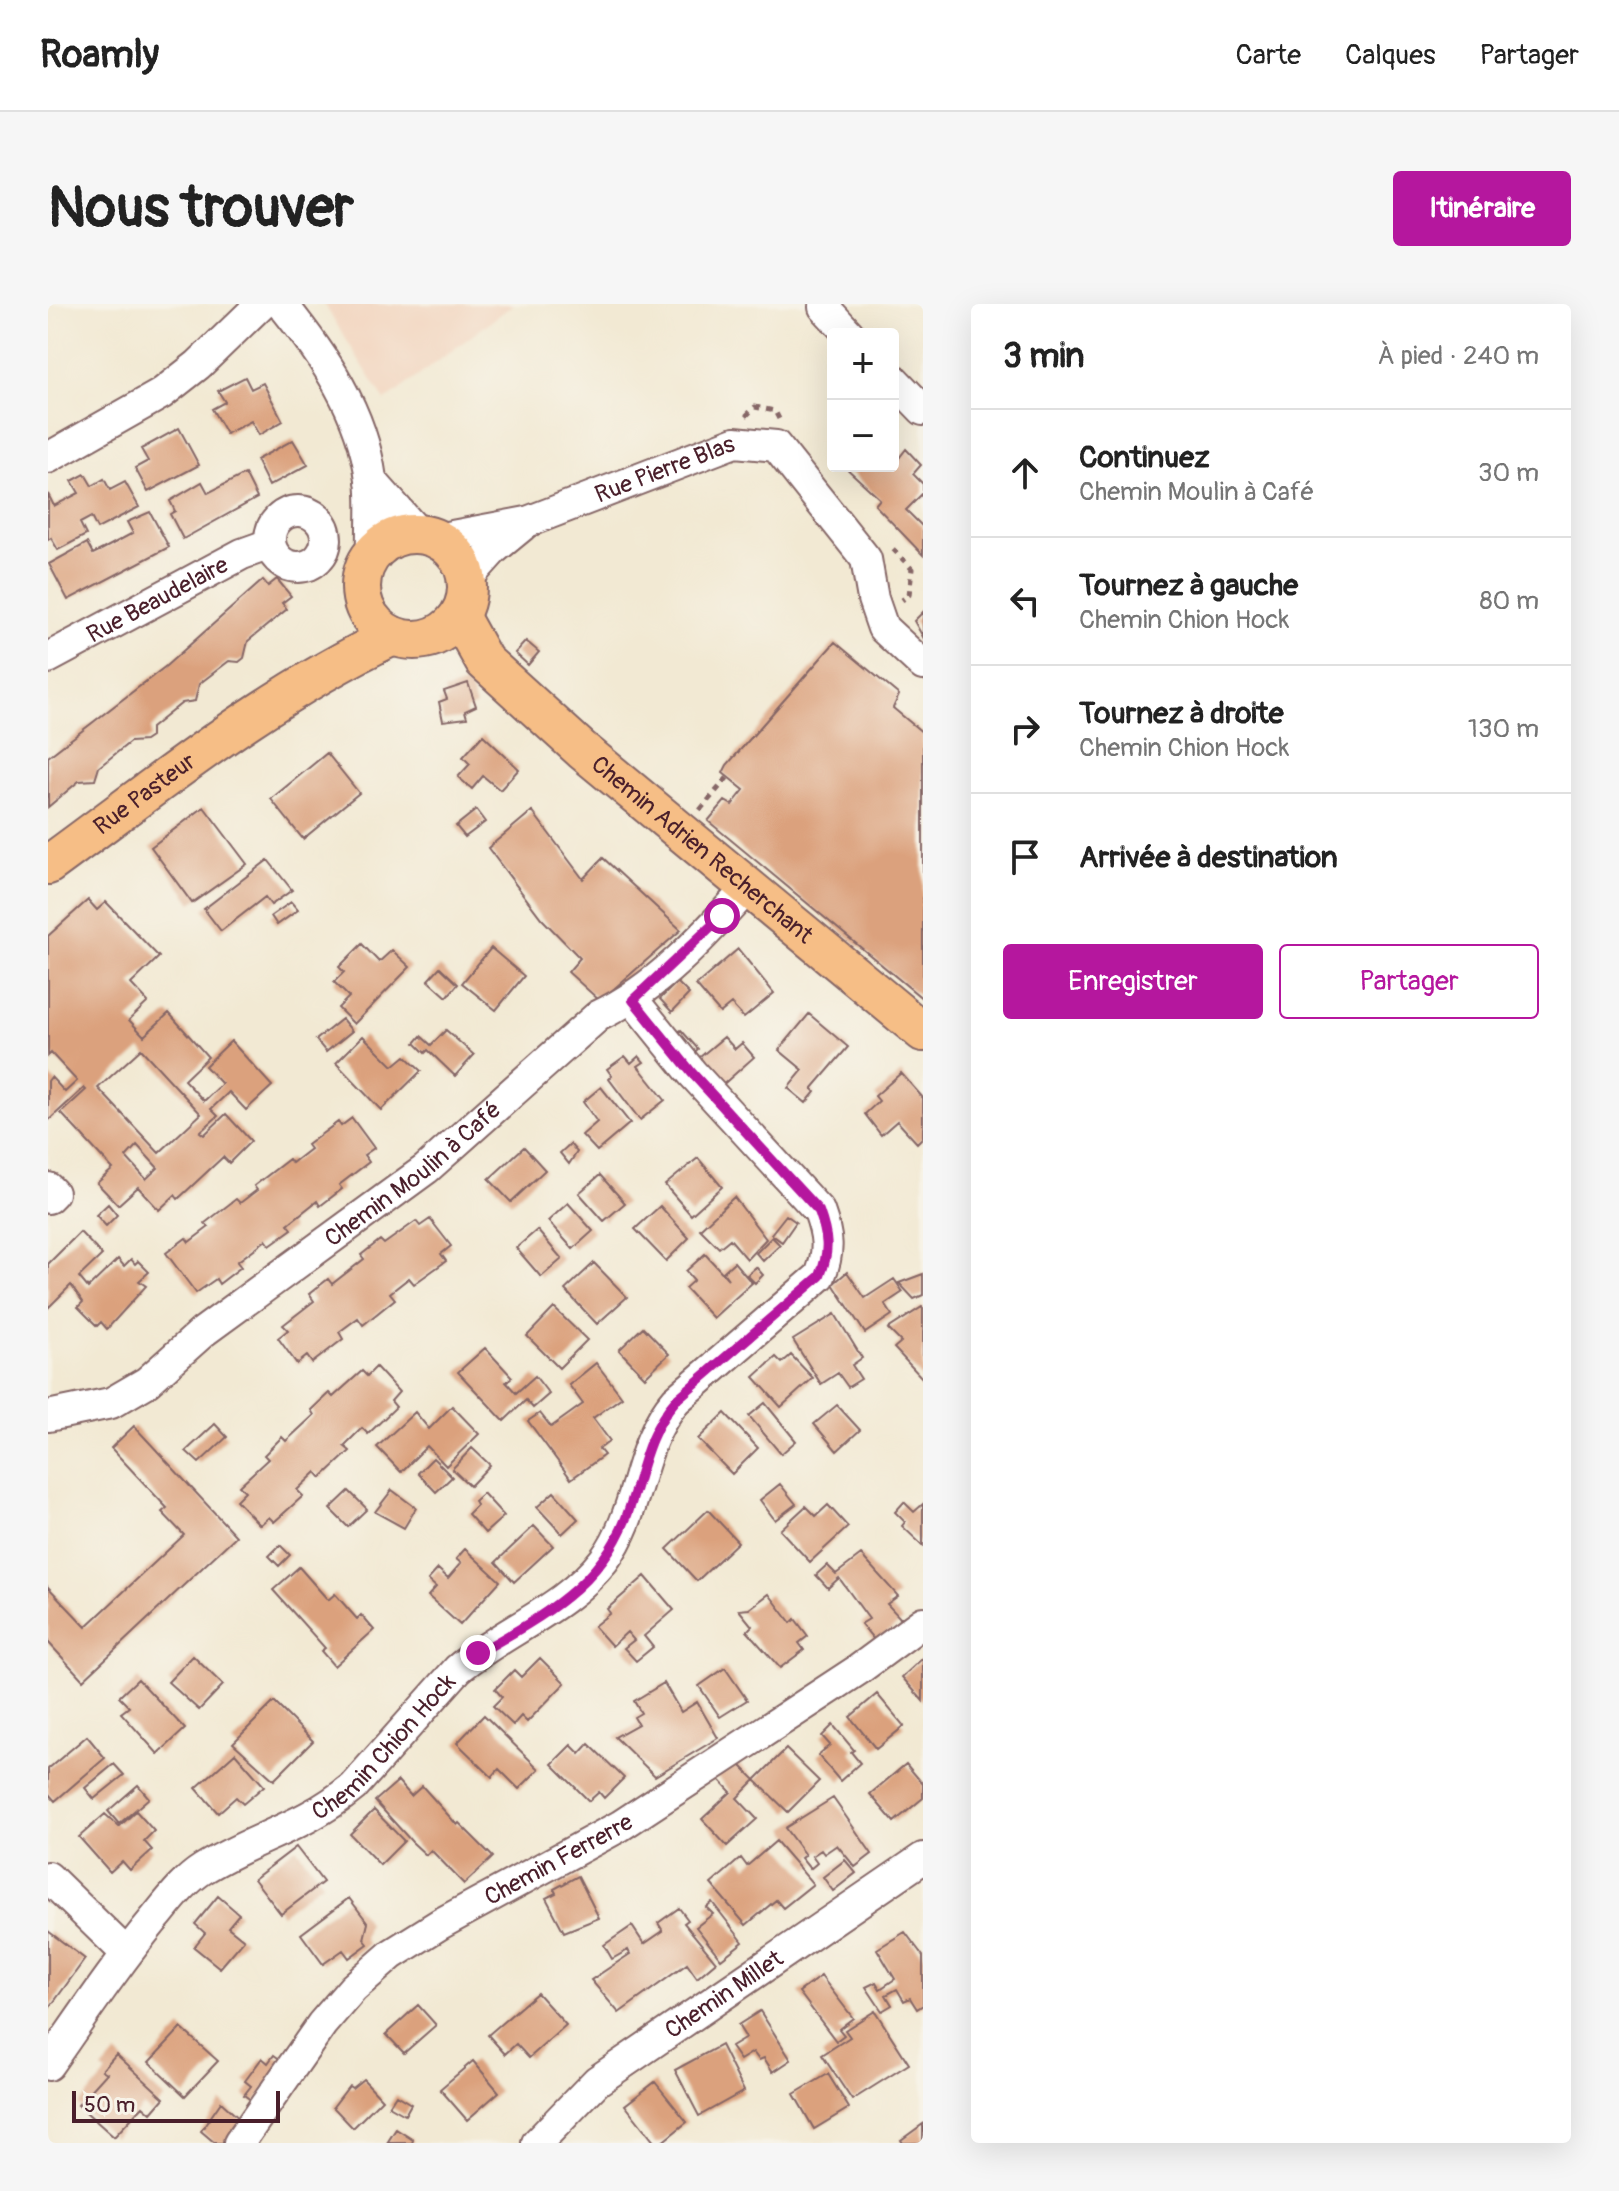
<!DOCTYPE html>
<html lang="fr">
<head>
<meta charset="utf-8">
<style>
  :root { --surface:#fff; --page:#f6f6f6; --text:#222; --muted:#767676; --line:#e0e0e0; --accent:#b5179e }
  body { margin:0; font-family:Pangolin,sans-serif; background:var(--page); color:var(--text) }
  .controls { position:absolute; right:24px; top:24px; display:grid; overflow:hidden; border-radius:8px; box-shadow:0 8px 32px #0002 }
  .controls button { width:72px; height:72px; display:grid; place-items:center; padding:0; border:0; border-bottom:2px solid var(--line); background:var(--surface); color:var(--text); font:40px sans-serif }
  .scale { position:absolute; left:24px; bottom:20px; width:208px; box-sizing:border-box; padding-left:8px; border:4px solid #4a1f2b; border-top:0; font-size:22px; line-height:28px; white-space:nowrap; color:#4a1f2b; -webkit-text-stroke:6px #f7f3e8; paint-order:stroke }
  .stop { position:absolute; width:24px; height:24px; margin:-18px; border:6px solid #b5179e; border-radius:50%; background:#fff }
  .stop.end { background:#b5179e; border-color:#fff; box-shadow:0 2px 8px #0008 }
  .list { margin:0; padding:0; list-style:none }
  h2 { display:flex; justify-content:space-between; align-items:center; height:104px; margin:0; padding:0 32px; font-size:34px }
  h2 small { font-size:26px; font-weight:400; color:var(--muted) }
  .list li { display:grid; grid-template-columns:52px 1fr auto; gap:24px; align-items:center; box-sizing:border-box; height:128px; padding:0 32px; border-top:2px solid var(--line) }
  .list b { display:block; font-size:30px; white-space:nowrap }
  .list p { margin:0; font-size:26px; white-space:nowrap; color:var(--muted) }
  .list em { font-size:26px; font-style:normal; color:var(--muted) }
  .actions { display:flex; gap:16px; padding:24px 32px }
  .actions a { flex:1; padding:18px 0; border:2px solid var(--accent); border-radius:8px; text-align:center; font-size:28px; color:var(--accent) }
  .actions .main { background:var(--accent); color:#fff }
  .icon { flex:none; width:44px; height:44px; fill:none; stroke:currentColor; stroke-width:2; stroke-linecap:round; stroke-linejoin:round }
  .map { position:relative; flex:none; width:875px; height:1839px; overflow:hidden; border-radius:8px }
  header { display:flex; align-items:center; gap:48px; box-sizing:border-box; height:112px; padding:0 40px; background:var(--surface); border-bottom:2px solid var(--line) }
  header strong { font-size:38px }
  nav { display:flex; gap:44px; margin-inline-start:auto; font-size:28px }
  .intro { display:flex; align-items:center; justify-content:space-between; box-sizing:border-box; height:192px; padding:0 48px }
  h1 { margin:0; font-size:56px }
  .button { padding:20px 36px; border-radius:8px; background:var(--accent); color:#fff; font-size:28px; font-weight:700 }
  main { display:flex; gap:48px; padding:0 48px }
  aside { flex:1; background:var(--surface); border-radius:8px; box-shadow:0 8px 32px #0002 }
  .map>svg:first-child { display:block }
  .built { fill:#f2d4be }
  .building { fill:#dba17d; fill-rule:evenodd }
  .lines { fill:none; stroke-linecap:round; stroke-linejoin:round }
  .minor-casing { stroke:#856666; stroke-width:34 }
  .major-casing { stroke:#856666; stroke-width:42 }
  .path { stroke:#856666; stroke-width:5; stroke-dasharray:6 6; stroke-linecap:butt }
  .minor { stroke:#fff; stroke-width:30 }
  .major { stroke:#f6be86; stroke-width:38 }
  .route { stroke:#b5179e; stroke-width:10 }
  .labels { text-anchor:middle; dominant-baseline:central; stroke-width:7; stroke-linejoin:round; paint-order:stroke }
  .street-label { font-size:24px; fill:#4a1f2b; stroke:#f7f3e8 }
</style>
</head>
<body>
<header>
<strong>Roamly</strong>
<nav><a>Carte</a><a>Calques</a><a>Partager</a></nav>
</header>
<div class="intro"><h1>Nous trouver</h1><a class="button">Itinéraire</a></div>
<main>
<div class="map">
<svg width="875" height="1839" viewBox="0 0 875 1839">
  <rect width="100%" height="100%" fill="#f7f3e8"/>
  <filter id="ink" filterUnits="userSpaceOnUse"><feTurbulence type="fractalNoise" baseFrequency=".0125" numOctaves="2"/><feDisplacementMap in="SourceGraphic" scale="16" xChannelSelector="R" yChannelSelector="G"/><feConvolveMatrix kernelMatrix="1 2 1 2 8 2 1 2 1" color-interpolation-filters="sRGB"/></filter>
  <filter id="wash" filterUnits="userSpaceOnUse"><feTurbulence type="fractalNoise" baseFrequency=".006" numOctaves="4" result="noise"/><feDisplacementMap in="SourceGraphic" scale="32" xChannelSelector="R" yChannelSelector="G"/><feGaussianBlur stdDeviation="1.8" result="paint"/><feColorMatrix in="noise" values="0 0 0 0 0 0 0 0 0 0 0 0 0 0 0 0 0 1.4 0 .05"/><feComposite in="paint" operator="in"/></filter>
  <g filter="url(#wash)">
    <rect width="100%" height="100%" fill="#f2e9d3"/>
    <!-- built -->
    <path class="built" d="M276,0H466L337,97Z"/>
    <g id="blocks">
      <!-- building -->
      <path class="building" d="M197,73L203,85L215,79L235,117L211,131L203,117L178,130L164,105L177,98L170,87Z
        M131,124L151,161L100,188L87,164L100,157L93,145Z
        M245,136L260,161L221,182L208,156Z
        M858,145L873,161L865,170L875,180V189L858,206L875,223V251L827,201L832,195L796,162H833L837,165L845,162Z
        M37,170L44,182L56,175L62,186L77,178L91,203L49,225L43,213L32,219L38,231L10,246L3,234L0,236V190L6,202L31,189L24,177Z
        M197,170L209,194L135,235L122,210L127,207L122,197L154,178L160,189Z
        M102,208L121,243L20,296L1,260L39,239L45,250L55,245L85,229L79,218Z
        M229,275L243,292L234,299L239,305L200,337L196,354L191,358L181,357L151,380L147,397L134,399L103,424V433L97,437L82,438L51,463L47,476L31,477L0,503V453L118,362L215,276L220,282Z
        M875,308V333L866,317Z
        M478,337L491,348L480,361L467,349Z
        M787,338L851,391L845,404L875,429V695L660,517L677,497L684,501L696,486L675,469L679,461Z
        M420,379L428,402L417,407L419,414L395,417L391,398L399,395L396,387Z
        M435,431L471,465L452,486L435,472L424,485L410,473L422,460L415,453Z
        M279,449L311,489L255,535L223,495Z
        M156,503L199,560L144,599L103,543Z
        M428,506L437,518L417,533L408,522Z
        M484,507L535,575L555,554L633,626L552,697L520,668L532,654L493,614L440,544Z
        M220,556L244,586L223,601L217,593L173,627L156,605Z
        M40,596L49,606L58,598L111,653L83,680L100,698L81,716L96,732L121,709L160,753L136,776L156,797L174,780L157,762L183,737L224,782L198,806L181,788L163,805L170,812L152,828L156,831L178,810L203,837L181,859L175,853L130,895L127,891L111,906L90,883L70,901L49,879L65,865L13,809L38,786L36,784L0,817V777L3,773L17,788L29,777L3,749L0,752V632ZM93,745L153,810L111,849L50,784ZM89,841L110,864L98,875L78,853Z
        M243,598L250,606L229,621L223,612Z
        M314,640L331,658L344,646L362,663L306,720L290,704L301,693L286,678L296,668L291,663Z
        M443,644L476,672L448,706L414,679Z
        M690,645L726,689L696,714L683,700L672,709L648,681Z
        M392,663L410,680L399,693L380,676Z
        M629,678L641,690L624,708L612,695Z
        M761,710L800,743L764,785L767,788L758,799L740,784L755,766L731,746Z
        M294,715L304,727L278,748L268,736Z
        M398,726L426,751L407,772L380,746L377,749L367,739L373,732L383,741Z
        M633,726L650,745L641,753L624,732Z
        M315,732L345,762L357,752L373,767L333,806L288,759Z
        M676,733L687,745L694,739L706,753L671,784L646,758Z
        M577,752L583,759L591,752L596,758L590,762L617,796L592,816L561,775L564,772L559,765Z
        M853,769L875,794V833L869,839L849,817L833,831L817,810L831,797L827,792Z
        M553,783L582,819L549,847L534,831L549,818L535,798Z
        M304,814L326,844L316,851L321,858L291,881L294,885L272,902L269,897L240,920L244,925L222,941L218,936L189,958L193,963L171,980L168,975L148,989L118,949L138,934L141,938L161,923L157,919L188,895L192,899L209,886L206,882L241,855L244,859L262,845L259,841L290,818L293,822Z
        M522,840L529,848L521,860L512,849Z
        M476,843L497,866L463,898L441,875Z
        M650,854L674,883L643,911L617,881Z
        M552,871L577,899L556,917L531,889Z
        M686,893L718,935L699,955L682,935L671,944L652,925Z
        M520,899L545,927L525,945L500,917Z
        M60,900L69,911L58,922L48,911Z
        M612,902L641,934L618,957L587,925Z
        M738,911L748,918L734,938L723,930Z
        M382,915L403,942L393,950L398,957L366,980L361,974L342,989L347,995L315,1021L310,1014L291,1028L295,1035L264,1059L259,1052L249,1060L230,1034L240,1026L235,1021L266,997L261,990L280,975L284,980L316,955L313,951L332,936L336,940L368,917L372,922Z
        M489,926L514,955L493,973L468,944Z
        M32,928L54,951L31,973L40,984L70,955L76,962L83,955L87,960L90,957L101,968L91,977L98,982L59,1025L53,1018L49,1022L30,1003L35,998L23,981L0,1004V960Z
        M724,933L732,941L715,957L708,949Z
        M657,950L680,975L675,968L686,958L704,979L665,1014L637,984L646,976L638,967Z
        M546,959L579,993L549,1020L517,986Z
        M708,963L715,971L707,979L699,971Z
        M799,968L817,994L846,975L855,988L837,1000L844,1011L817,1029L785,980Z
        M875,970V991L866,995L851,979Z
        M874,1003L875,1005V1075L846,1044L853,1038L840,1025Z
        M506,1004L539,1036L511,1064L479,1032Z
        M787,1010L814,1054L804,1061L813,1075L800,1083L790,1069L773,1080L745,1036Z
        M595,1023L621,1050L597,1073L571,1046Z
        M437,1044L464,1073L458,1078L468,1089L487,1072L501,1090L485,1104L478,1096L456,1117L410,1068Z
        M743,1051L765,1074L733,1103L706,1073L728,1053L734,1059Z
        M548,1059L574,1093L545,1114L562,1137L551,1145L556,1151L523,1175L480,1117L492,1109L503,1123L535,1100L521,1081Z
        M328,1063L351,1088L343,1097L348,1103L320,1130L314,1124L296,1142L302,1147L273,1174L268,1168L249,1186L255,1192L226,1218L221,1213L212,1221L188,1196L197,1187L191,1182L220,1155L216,1151L234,1133L238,1137L266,1111L263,1106L281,1089L285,1093L314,1067L319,1072Z
        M717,1099L748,1137L733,1150L701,1112Z
        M789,1101L812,1126L789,1147L766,1120Z
        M404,1102L431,1130L398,1162L379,1142L353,1168L329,1143L367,1108L381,1125Z
        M677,1109L710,1144L684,1170L650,1135Z
        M167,1120L179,1133L151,1159L138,1147Z
        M86,1122L188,1232L35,1376L0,1338V1283L38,1323L136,1231L114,1208L119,1204L63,1144Z
        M424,1144L442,1161L422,1182L404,1165Z
        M385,1154L404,1173L388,1188L370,1169Z
        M732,1180L748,1200L727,1216L712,1196Z
        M344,1186L368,1204L356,1224L327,1208Z
        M301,1187L319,1205L300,1223L282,1205Z
        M506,1188L530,1215L514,1230L489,1203Z
        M435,1189L456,1212L437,1229L420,1210L429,1201L426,1197Z
        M856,1198L866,1208L875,1200V1242L854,1222L857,1218L847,1208Z
        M780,1201L800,1223L762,1258L732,1226L758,1202L768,1212Z
        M660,1206L690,1238L649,1277L619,1245Z
        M486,1222L505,1242L466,1278L448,1258Z
        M232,1241L242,1251L231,1262L221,1252Z
        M417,1245L452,1277L412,1321L380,1292L388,1283L380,1276L390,1265L400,1274L413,1259L408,1255Z
        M813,1251L850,1292L839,1300L855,1317L827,1337L813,1320L821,1315L791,1274L780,1284L768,1271L779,1261L788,1270Z
        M251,1263L280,1296L287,1290L309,1315L313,1311L326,1326L286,1362L273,1347L277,1344L225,1286Z
        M597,1272L626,1306L596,1332L605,1343L588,1357L576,1344L586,1336L579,1328L564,1342L546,1322L562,1309L559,1305Z
        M721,1290L743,1319L747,1315L760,1332L751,1339L756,1346L732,1364L699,1327L704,1322L691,1306L701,1305Z
        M145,1352L175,1381L151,1406L120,1378Z
        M492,1354L517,1379L479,1418L473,1412L465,1421L445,1402L454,1393L447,1385L466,1366L473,1373Z
        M875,1354V1397L854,1373Z
        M677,1364L699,1396L672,1413L651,1382Z
        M90,1375L137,1425L110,1450L73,1409L81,1403L71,1393Z
        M616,1379L633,1408L649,1398L670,1434L607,1472L567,1433L590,1420L586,1413L593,1409L586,1397Z
        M829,1390L856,1422L828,1445L802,1413Z
        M226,1398L265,1437L226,1476L185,1439Z
        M436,1411L491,1465L471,1485L451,1465L444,1473L409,1439Z
        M785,1421L806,1446L803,1448L812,1459L792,1477L770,1451L782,1441L774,1432Z
        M39,1432L57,1454L7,1497L0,1489V1465Z
        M541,1440L576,1474L556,1494L551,1488L541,1497L504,1460L523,1441L532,1450Z
        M738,1445L771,1477L740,1508L707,1476Z
        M187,1449L216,1482L195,1500L188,1493L170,1509L148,1484Z
        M688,1457L707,1476L689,1494L709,1515L679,1542L654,1515L683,1488L667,1471Z
        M66,1460L76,1471L46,1495L37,1484Z
        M858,1460L875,1480V1494L846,1518L822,1490Z
        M350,1477L363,1492L374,1482L409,1521L411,1519L445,1553L416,1580L383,1546L378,1551L364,1538L327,1497Z
        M90,1481L101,1494L71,1520L60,1507Z
        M785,1494L824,1550L807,1563L789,1541L776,1550L773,1546L764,1552L769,1559L762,1565L753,1554L757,1551L737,1524Z
        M326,1506L356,1537L332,1561L302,1530Z
        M88,1507L106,1527L96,1537L104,1546L82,1566L74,1557L62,1568L31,1533L57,1510L71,1523Z
        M728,1537L765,1580L735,1604L728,1596L698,1621L663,1580L693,1554L699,1562Z
        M248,1543L275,1578L233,1610L206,1575Z
        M797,1556L808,1569L785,1587L775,1573Z
        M530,1572L551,1614L516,1628L498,1594L508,1589L506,1585Z
        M170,1592L191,1610L180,1623L196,1636L172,1664L146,1643L157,1629L147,1620Z
        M301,1594L320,1619L316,1635L320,1640L301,1654L295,1646L275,1660L253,1630Z
        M664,1598L695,1638L673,1655L648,1623L665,1610L658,1603Z
        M631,1604L640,1616L636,1619L668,1658L649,1674L639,1660L571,1709L543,1676L582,1650L580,1646L564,1655L556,1641L584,1622L596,1640L615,1627L610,1619Z
        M0,1627L37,1655L0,1706Z
        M857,1628L875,1652V1701L869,1705L862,1694L856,1697L849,1685L838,1691L844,1701L834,1707L818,1683L828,1678L832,1685L847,1675L829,1645Z
        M773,1672L805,1714L791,1725L796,1731L788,1737L751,1688Z
        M489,1689L518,1721L481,1754L468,1740L457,1750L440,1731Z
        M370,1701L388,1721L356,1749L338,1730Z
        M712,1707L743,1756L725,1768L716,1754L711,1756L705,1748L692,1756L683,1743L698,1734L690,1721Z
        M827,1707L861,1760L804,1796L774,1751L802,1733L797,1726Z
        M133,1724L170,1757L137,1792L101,1758Z
        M673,1741L696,1787L651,1812L627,1766Z
        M68,1750L116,1794L103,1809L95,1802L66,1833L30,1801L59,1769L54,1766Z
        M226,1751L237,1759L207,1799L196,1791L203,1782L197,1777L214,1754L220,1759Z
        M425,1757L451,1788L419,1816L392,1785Z
        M780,1770L801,1804L766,1825L746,1790Z
        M315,1775L334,1795L305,1824L285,1803L301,1782L304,1784Z
        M607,1778L639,1818L613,1839H607L577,1801Z
        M348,1791L363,1800L357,1811L341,1802Z
        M173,1798L194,1817L177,1839H167L153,1827Z
        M875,1820V1839H855L853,1836Z
        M348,1825L365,1836L364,1839H339Z"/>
    </g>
  </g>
  <g filter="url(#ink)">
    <use href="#blocks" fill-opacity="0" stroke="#856666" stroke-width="2"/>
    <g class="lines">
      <!-- minor casing -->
      <g class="minor-casing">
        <g id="minor">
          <path d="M234,0C276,52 314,107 323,175C326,199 323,226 324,250"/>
          <path d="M776,3L801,30"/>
          <path d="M845,75L875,106"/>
          <path d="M0,154L113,90L150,61L213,0"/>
          <path d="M323,176L371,230"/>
          <circle cx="250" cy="235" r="28"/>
          <path id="s1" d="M388,235L479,218L687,138L728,142L818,255L825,295L835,324L875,361"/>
          <path d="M419,275L446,245L474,222"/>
          <path id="s2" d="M0,354L194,250L222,240"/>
          <path d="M0,884L5,889L0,894"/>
          <path id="s3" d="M0,1112L63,1099L99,1078L155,1028L378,865L550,712C610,684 657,631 701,582"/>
          <path d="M0,1573L78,1649"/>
          <path id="s4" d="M0,1761C35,1711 69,1660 108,1613C122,1596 136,1577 155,1565C206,1533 254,1525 305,1483L410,1365C458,1325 517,1306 556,1256C593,1207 588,1142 628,1096L772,972C782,947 780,932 771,907L644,769L585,696"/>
          <path id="s5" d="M191,1839L274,1720L305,1684L344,1650L392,1620L572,1522L810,1366L875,1318"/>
          <path id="s6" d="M489,1839L549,1777L875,1554"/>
        </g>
      </g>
      <!-- major casing -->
      <g class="major-casing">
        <g id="major">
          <circle cx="366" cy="283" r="53"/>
          <path id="s7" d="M411,312L436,357L534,446L875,728"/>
          <path id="s8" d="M0,561C111,480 220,391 345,332"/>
        </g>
      </g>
      <!-- path -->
      <path class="path" d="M698,112L707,103L727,107L731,115
        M845,245L864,265L861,291L854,296
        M652,506L680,473"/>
      <!-- minor -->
      <use href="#minor" class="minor"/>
      <!-- major -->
      <use href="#major" class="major"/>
    </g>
  </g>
  <g class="lines" filter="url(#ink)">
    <!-- route -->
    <path class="route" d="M430,1349C490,1315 552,1282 578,1214C594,1172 597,1131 628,1096L772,972C782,947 780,932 771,907L644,769L585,696L674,612"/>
  </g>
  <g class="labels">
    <!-- street labels -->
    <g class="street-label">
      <text stroke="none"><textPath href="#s1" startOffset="240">Rue Pierre Blas</textPath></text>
      <text stroke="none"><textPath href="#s2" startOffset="124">Rue Beaudelaire</textPath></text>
      <text stroke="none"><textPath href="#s8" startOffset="120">Rue Pasteur</textPath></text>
      <text stroke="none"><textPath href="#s7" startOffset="340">Chemin Adrien Recherchant</textPath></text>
      <text stroke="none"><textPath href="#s3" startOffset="444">Chemin Moulin à Café</textPath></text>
      <text stroke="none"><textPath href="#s4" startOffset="472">Chemin Chion Hock</textPath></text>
      <text stroke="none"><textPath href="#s5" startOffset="436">Chemin Ferrerre</textPath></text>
      <text stroke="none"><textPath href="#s6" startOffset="240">Chemin Millet</textPath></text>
    </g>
  </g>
</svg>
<div class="controls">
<button>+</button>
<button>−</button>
</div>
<div class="scale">50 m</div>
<div class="stop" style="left:674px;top:612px"></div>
<div class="stop end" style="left:430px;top:1349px"></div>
</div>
<aside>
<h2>3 min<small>À pied · 240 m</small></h2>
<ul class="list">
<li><svg class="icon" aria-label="ahead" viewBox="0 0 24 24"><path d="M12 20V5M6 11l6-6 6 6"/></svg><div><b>Continuez</b><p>Chemin Moulin à Café</p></div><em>30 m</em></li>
<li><svg class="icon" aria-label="left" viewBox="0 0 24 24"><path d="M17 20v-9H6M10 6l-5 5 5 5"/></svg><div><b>Tournez à gauche</b><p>Chemin Chion Hock</p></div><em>80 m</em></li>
<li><svg class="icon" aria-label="right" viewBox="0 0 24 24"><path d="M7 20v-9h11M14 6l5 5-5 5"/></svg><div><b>Tournez à droite</b><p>Chemin Chion Hock</p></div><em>130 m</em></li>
<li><svg class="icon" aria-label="arrive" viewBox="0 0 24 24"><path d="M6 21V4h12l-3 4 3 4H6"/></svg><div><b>Arrivée à destination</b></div></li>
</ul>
<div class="actions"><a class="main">Enregistrer</a><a>Partager</a></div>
</aside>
</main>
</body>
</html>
